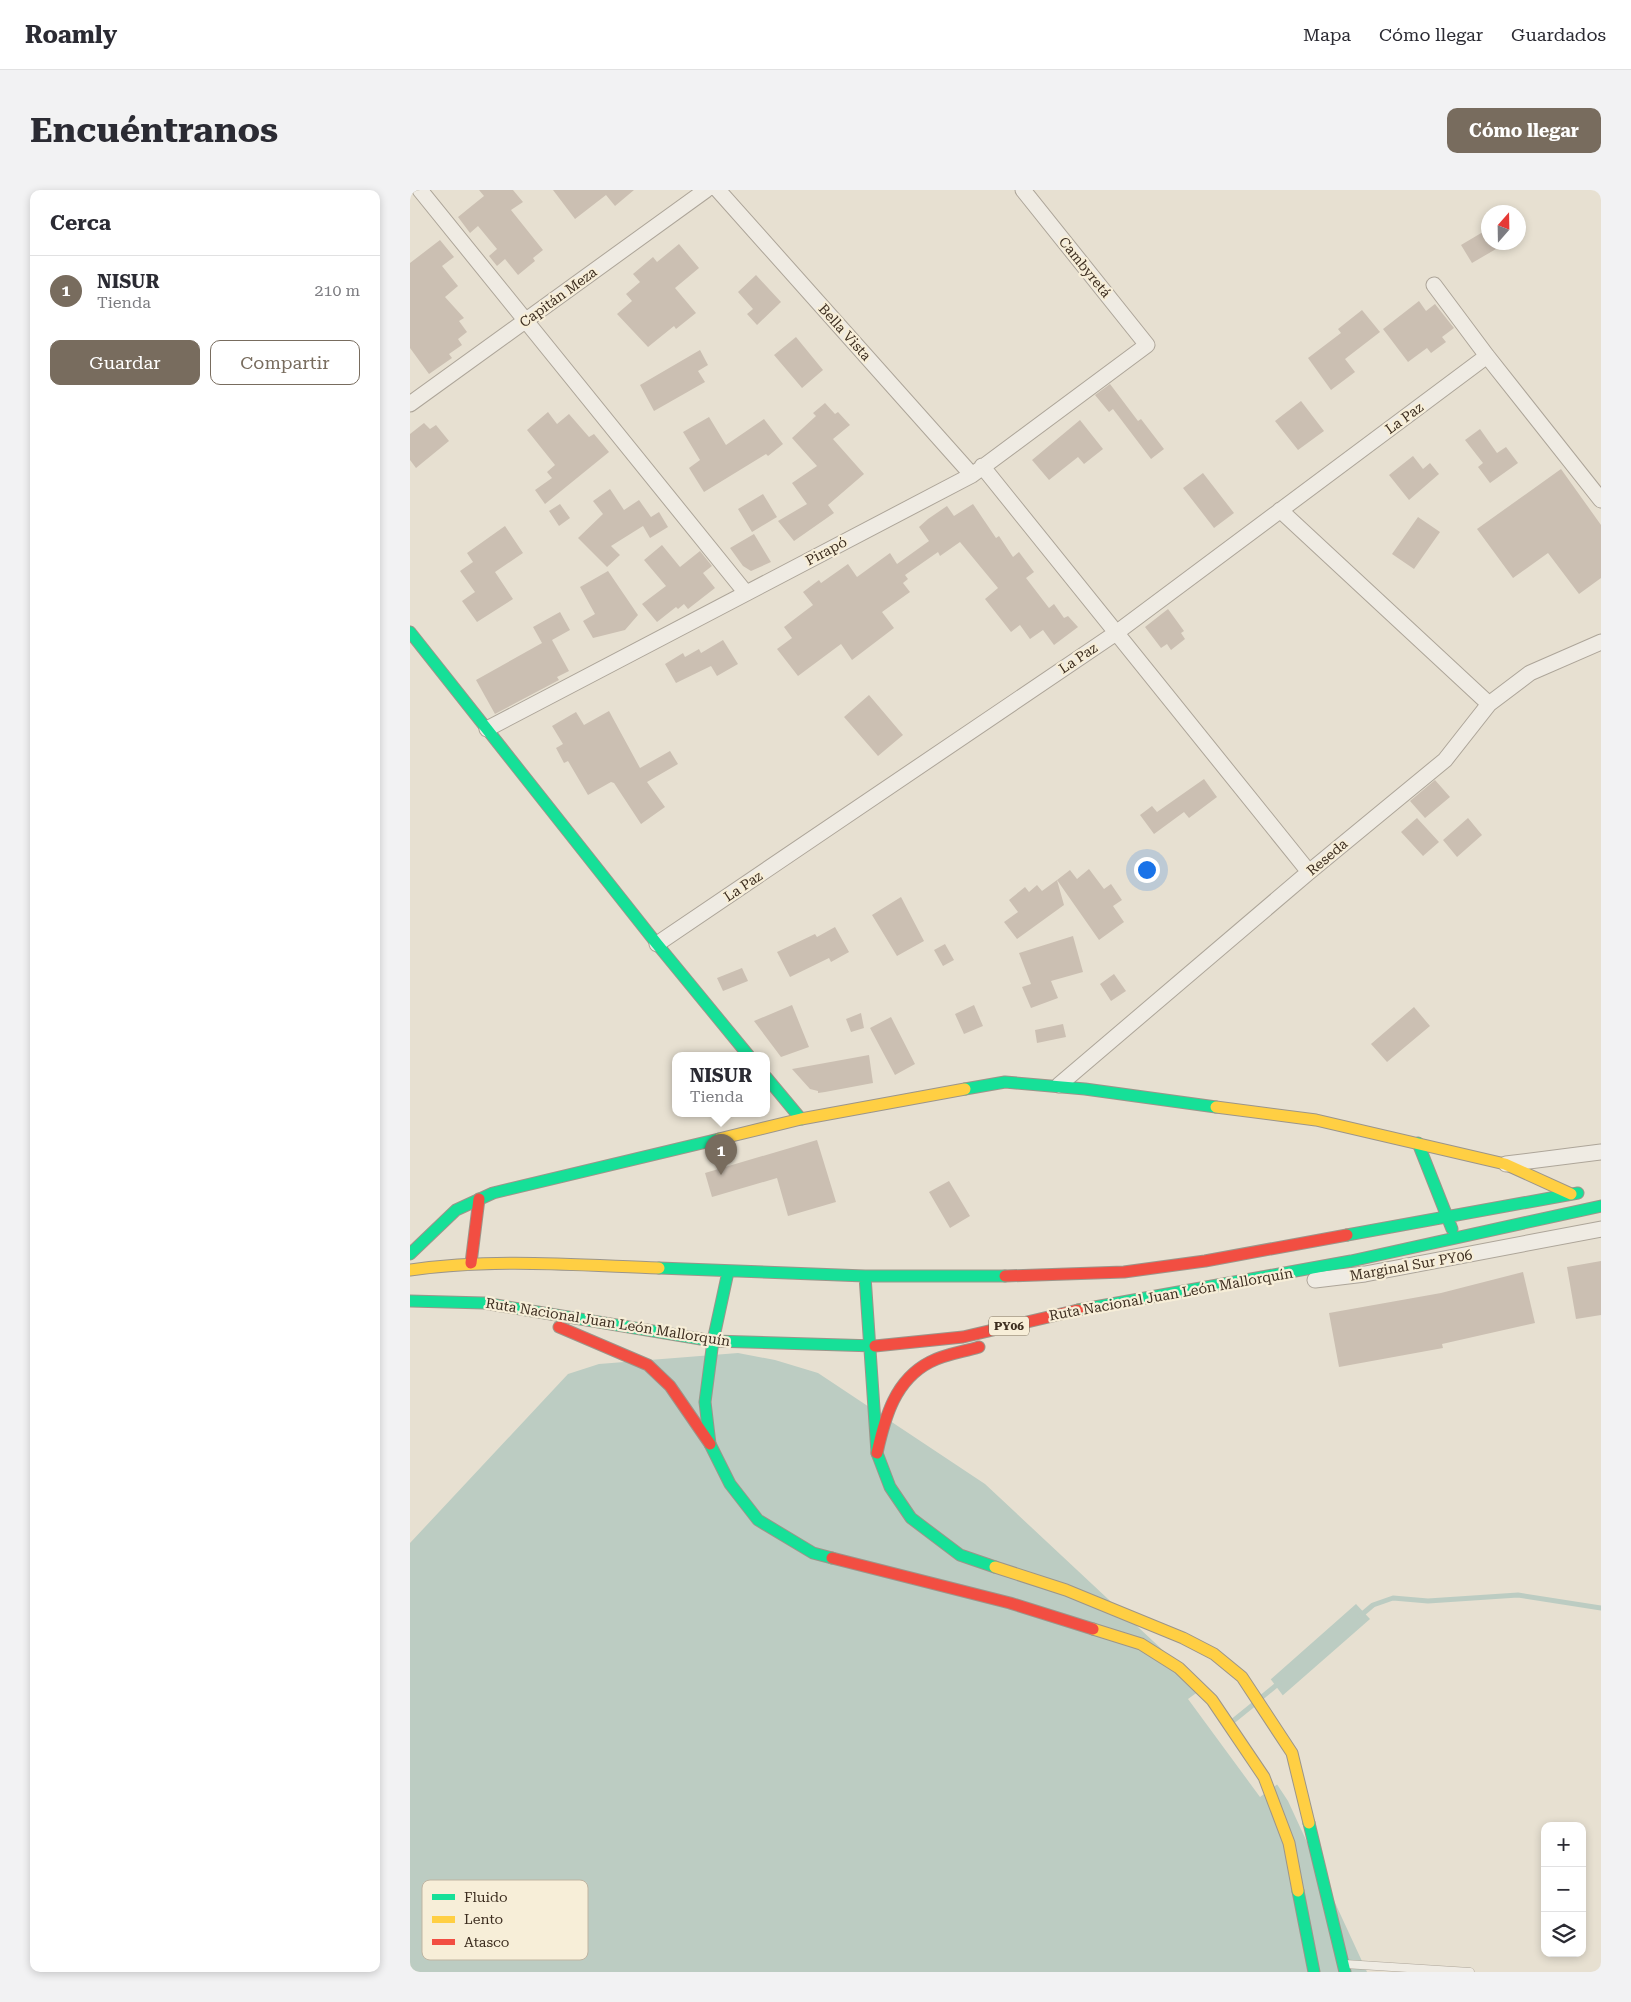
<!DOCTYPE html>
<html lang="es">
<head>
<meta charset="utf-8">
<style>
  :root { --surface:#fff; --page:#f2f2f3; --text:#2b2b33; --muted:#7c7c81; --line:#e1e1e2; --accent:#786c5e }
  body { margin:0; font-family:"Roboto Serif",serif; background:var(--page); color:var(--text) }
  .controls { position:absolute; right:15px; bottom:15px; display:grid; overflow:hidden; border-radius:10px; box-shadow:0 2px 8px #0003 }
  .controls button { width:45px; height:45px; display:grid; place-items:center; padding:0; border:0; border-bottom:1px solid var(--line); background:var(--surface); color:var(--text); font:25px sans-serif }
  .compass { position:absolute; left:1071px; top:15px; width:45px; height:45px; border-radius:50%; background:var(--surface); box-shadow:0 2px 8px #0003; rotate:20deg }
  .you { position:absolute; left:736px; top:679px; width:18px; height:18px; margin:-12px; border:4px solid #fff; border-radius:50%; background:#1a73e8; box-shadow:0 0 0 8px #1a73e833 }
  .badge { display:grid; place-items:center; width:32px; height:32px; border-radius:50%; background:var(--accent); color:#fff; font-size:16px; font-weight:700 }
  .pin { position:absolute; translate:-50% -41px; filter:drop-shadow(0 1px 2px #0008) }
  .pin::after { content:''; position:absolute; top:26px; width:18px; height:15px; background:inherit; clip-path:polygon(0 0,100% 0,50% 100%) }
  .popup { position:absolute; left:262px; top:862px; width:98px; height:65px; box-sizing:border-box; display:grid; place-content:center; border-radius:10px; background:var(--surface); filter:drop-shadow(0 1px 4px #0005); font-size:16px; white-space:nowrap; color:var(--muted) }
  .popup b { font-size:19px; color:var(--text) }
  .popup::after { content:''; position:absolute; left:50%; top:100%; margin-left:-10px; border:10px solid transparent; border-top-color:var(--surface) }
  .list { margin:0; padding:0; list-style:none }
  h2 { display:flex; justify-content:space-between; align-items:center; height:65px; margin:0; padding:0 20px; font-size:21px }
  h2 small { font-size:16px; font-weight:400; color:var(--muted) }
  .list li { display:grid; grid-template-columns:32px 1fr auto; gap:15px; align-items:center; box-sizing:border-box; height:70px; padding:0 20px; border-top:1px solid var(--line) }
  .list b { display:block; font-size:19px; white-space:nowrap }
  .list p { margin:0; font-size:16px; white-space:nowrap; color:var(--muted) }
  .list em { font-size:16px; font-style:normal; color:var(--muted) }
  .actions { display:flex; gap:10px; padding:15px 20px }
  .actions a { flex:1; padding:11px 0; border:1px solid var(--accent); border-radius:10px; text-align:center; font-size:18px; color:var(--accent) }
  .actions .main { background:var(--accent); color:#fff }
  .icon { flex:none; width:28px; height:28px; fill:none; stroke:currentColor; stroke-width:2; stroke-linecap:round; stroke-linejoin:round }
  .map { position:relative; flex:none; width:1191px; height:1782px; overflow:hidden; border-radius:10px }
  header { display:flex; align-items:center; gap:30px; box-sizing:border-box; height:70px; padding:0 25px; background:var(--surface); border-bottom:1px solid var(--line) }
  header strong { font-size:24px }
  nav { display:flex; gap:28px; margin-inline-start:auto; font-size:18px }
  .intro { display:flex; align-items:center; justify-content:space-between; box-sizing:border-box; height:120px; padding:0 30px }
  h1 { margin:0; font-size:35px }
  .button { padding:12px 22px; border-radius:10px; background:var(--accent); color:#fff; font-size:18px; font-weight:700 }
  main { display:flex; gap:30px; padding:0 30px }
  aside { flex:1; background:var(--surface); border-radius:10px; box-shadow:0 2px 8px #0003 }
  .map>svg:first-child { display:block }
  .water { fill:#bcccc2 }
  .pier { fill:#e7e0d1 }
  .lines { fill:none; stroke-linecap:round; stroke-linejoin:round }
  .stream { stroke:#bcccc2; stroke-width:5 }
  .building { fill:#cbbfb2 }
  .lane-casing { stroke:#ada599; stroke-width:9 }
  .street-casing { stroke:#ada599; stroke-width:17 }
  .fast-casing { stroke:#9c958a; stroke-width:13 }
  .slow-casing { stroke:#9c958a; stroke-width:13 }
  .jam-casing { stroke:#9c958a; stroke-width:13 }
  .lane { stroke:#efebe3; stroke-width:8 }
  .street { stroke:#efebe3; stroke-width:15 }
  .fast { stroke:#16e098; stroke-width:11 }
  .slow { stroke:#ffcf43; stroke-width:11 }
  .jam { stroke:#f24e42; stroke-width:11 }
  .labels { text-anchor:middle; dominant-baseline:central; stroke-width:4.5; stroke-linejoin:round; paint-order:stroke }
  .shield { fill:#f7eed8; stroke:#756857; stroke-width:1 }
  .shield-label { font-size:12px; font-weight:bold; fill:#3d2e20 }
  .street-label { font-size:14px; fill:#3d2e20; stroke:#f7eed8 }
  .key { fill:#f7eed8; stroke:#bfb4a1; stroke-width:1 }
  .key-label { font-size:14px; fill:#3d2e20 }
</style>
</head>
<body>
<header>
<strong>Roamly</strong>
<nav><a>Mapa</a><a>Cómo llegar</a><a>Guardados</a></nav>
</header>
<div class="intro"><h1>Encuéntranos</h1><a class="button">Cómo llegar</a></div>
<main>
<aside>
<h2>Cerca<small></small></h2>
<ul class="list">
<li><span class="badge">1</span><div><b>NISUR</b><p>Tienda</p></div><em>210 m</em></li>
</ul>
<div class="actions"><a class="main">Guardar</a><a>Compartir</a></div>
</aside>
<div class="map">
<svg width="1191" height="1782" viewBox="0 0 1191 1782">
  <rect width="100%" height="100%" fill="#e7e0d1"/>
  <!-- water -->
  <path class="water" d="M328,1163L365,1170L408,1183L575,1294L820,1523L878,1611L957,1782H0V1353L158,1184L189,1174Z
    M946,1414L960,1429L872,1506L860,1490Z"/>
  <!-- pier -->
  <path class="pier" d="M859,1487L874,1507L873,1508H870L858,1491Z
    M796,1496L822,1521L869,1593L850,1607L778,1509Z"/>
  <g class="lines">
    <!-- stream -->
    <path class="stream" d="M950,1426L963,1415L983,1408L1018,1411L1108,1405L1191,1418
      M852,1507L869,1493
      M823,1531L844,1514"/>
  </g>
  <!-- building -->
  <path class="building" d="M69,0H103L113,12L101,20L133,60L123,68L125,71L108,85L95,69L87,76L79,66L87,59L68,36L60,43L48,27L74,6Z
    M143,0H224L205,16L196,5L165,29Z
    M1078,39V52H1098L1062,73L1051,55Z
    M30,50L44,67L32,76L48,96L35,107L54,128L49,131L57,142L48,149L52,155L39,164L42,168L19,184L0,158V73Z
    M269,54L289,78L265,98L286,123L266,139L264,136L238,157L207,124L222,111L216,104L230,92L223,84L243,67L247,72Z
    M346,85L371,112L347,135L337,124L343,119L328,102Z
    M1009,111L1016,121L1025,114L1044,138L1032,147L1036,152L1021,163L1017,158L998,172L973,139Z
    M952,120L970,142L935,169L945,182L921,200L898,168L931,143L928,139Z
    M386,147L413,180L392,198L364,165Z
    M290,160L298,175L288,181L295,192L244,221L230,195Z
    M700,194L728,231L731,229L754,259L741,269L703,219L699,222L685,205Z
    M891,211L914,241L888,260L865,231Z
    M415,213L425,224L428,222L440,235L423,249L454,284L418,315L424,323L384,351L368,331L397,314L382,293L407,276L382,248L406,226L403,223Z
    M138,222L147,234L159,224L179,247L184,244L199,262L135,314L125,300L142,288L137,282L145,275L117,240Z
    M299,227L316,255L354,229L373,254L358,266L356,264L294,302L279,278L290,270L273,242Z
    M670,230L693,259L674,274L668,267L639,290L622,270Z
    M14,233L20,239L26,235L39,251L6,278L0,270V244Z
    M1070,239L1087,263L1096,257L1108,273L1080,293L1068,277L1073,273L1055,250Z
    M1003,266L1013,279L1020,273L1029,284L999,310L979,285Z
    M1151,279L1191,335V388L1169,404L1138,363L1103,388L1067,339Z
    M793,283L824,323L804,338L773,298Z
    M200,299L214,320L229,310L241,327L249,322L258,337L240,348L233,336L201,356L210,365L197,377L168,348L193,324L183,311Z
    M353,304L367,327L342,342L328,319Z
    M150,314L160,328L149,336L139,321Z
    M563,314L586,348L589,346L603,367L609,362L624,382L616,388L639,418L644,414L654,428L658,426L668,437L644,455L633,440L620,449L610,435L601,442L575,409L588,398L550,352L530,366L528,362L495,385L498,389L493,393L500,402L472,422L484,438L442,470L431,454L388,486L367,459L382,448L374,437L403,415L393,402L409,390L411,393L438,374L447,387L480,363L487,374L519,351L509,337L518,329L537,316L544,326Z
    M1008,327L1030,342L1004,379L982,364Z
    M95,336L113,363L85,382L103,409L67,432L52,411L65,402L50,381L63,372L57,363Z
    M344,344L361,372L341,381L333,376L320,358Z
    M252,355L270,377L290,361L302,376L293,383L305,398L278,419L274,414L268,419L266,417L247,432L232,414L256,396L234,370Z
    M198,381L228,425L215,440L183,448L173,431L185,424L170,397Z
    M758,419L774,441L771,443L775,449L761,460L757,454L751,458L735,437Z
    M150,422L160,440L142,450L159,481L147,487L149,490L85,524L66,490L132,453L123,437Z
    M313,450L328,474L307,486L301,476L266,493L255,474L273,463L275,467L289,459L291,463Z
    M459,505L493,545L468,566L434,527Z
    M199,521L230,578L260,561L268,574L237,592L255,617L231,634L204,593L201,592L178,605L158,571L154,573L146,558L153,554L142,536L166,522L174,535Z
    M794,589L807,607L779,628L774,622L744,644L730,625L742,616L747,622Z
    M1025,590L1040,607L1015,628L1000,611Z
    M1007,628L1029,652L1013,666L991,642Z
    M1058,628L1072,645L1047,667L1033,650Z
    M679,679L694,699L701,694L712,710L703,716L714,732L689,750L647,690L660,680L667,689Z
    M647,690L654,715L607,749L594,732L608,722L599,710L615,697L619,702L627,695L632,701Z
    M491,707L514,751L487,766L462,725Z
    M425,737L439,762L421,772L419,768L380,787L367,762L405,744L407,747Z
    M663,746L673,782L641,791L648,808L621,818L612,797L621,794L609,763Z
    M535,754L544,770L533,776L524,760Z
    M332,778L338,791L313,801L307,788Z
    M704,784L716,801L701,811L690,794Z
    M382,815L399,857L371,867L344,831Z
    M564,815L573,836L554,844L545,824Z
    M1004,817L1020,836L977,872L961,854Z
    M451,823L454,838L441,842L436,829Z
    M481,827L505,874L485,885L460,838Z
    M653,834L656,847L627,853L625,840Z
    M459,865L463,893L415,902L408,903V901L400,899L382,879Z
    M407,950L426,1012L378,1026L367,988L302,1007L295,983Z
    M539,991L560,1026L540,1038L519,1002Z
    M1191,1071V1125L1166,1129L1157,1077Z
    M1113,1082L1125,1133L1032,1154L1033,1158L929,1177L919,1123L1031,1103Z"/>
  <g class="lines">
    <!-- lane casing -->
    <g class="lane-casing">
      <path id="lane" d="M935,1774L1060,1782"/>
    </g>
    <!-- street casing -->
    <g class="street-casing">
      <path id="street" d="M10,0L336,403
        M308,0L562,285
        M1024,95L1077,166L1191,310
        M0,214L296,0
        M572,276L899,682
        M870,320L1079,514
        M77,539L562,285L737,155L613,0
        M247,754L706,443L1077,166
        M649,895L899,682L1035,570L1079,514L1120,483L1191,452
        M1096,974L1191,962
        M905,1090L955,1084L1191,1039"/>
    </g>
    <!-- fast casing -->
    <g class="fast-casing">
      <path id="fast" d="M0,442L247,754L339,866
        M356,887L391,929
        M555,899L595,892L675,899L806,917
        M1008,953L1042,1039
        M937,1045L1168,1003
        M0,1064L46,1020L83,1003L309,949
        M249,1078L455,1086H595
        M318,1082L303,1151L295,1212L300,1254L320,1294L348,1330L403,1363L422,1368
        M455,1086L467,1263L480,1297L501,1328L550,1365L585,1377
        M0,1111L74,1113L303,1151L465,1156
        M668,1120L941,1071L1191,1016
        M899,1633L935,1782
        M888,1701L904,1782"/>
    </g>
    <!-- slow casing -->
    <g class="slow-casing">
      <path id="slow" d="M806,917L906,930L1095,974L1161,1004
        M309,949L391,929L555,899
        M0,1080C83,1068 166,1075 249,1078
        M585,1377L656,1400L773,1448L804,1464L832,1487L882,1563L899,1633
        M683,1439L731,1454L769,1478L802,1510L854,1587L879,1653L888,1701"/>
    </g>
    <!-- jam casing -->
    <g class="jam-casing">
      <path id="jam" d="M61,1073L69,1009
        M595,1086L714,1082L795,1071L937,1045
        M149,1137L238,1175L260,1196L300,1254
        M465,1156L553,1147L668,1120
        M467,1263C475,1227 485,1190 520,1172C535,1164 553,1162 569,1157
        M422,1368L600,1413L683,1439"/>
    </g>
    <!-- lane -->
    <use href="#lane" class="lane"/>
    <!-- street -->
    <use href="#street" class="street"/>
    <!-- fast -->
    <use href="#fast" class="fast"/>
    <!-- slow -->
    <use href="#slow" class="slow"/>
    <!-- jam -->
    <use href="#jam" class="jam"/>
  </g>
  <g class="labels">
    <!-- shield labels -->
    <rect class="shield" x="579" y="1126.5" width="40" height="19" rx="4"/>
    <g class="shield-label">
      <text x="599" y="1136">PY06</text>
    </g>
    <!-- street labels -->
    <g class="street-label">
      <text transform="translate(675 77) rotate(51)">Cambyretá</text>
      <text transform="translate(148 107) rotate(-36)">Capitán Meza</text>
      <text transform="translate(435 142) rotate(48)">Bella Vista</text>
      <text transform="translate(994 228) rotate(-36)">La Paz</text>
      <text transform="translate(416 361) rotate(-28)">Pirapó</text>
      <text transform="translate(668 468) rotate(-34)">La Paz</text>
      <text transform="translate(917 667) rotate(-40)">Reseda</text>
      <text transform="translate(333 696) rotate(-34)">La Paz</text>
      <text transform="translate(1001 1075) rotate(-10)">Marginal Sur PY06</text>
      <text transform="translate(761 1104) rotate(-10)">Ruta Nacional Juan León Mallorquín</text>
      <text transform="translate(198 1132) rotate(9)">Ruta Nacional Juan León Mallorquín</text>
    </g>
  </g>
  <!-- legend -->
  <rect x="12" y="1690" width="166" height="80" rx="8" class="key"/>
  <rect x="22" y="1704" width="23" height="6" fill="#16e098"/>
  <rect x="22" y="1726" width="23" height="7" fill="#ffcf43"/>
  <rect x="22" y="1749" width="23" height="6" fill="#f24e42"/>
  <g class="key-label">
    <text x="54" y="1712">Fluido</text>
    <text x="54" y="1734">Lento</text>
    <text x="54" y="1757">Atasco</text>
  </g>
</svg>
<div class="controls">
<button>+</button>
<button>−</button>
<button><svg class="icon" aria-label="layers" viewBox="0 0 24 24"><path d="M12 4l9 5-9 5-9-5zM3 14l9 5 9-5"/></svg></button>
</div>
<svg class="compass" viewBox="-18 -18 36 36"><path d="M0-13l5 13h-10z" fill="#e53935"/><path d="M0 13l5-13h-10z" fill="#7c7c81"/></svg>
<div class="you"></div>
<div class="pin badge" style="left:311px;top:985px">1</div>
<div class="popup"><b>NISUR</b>Tienda</div>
</div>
</main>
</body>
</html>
